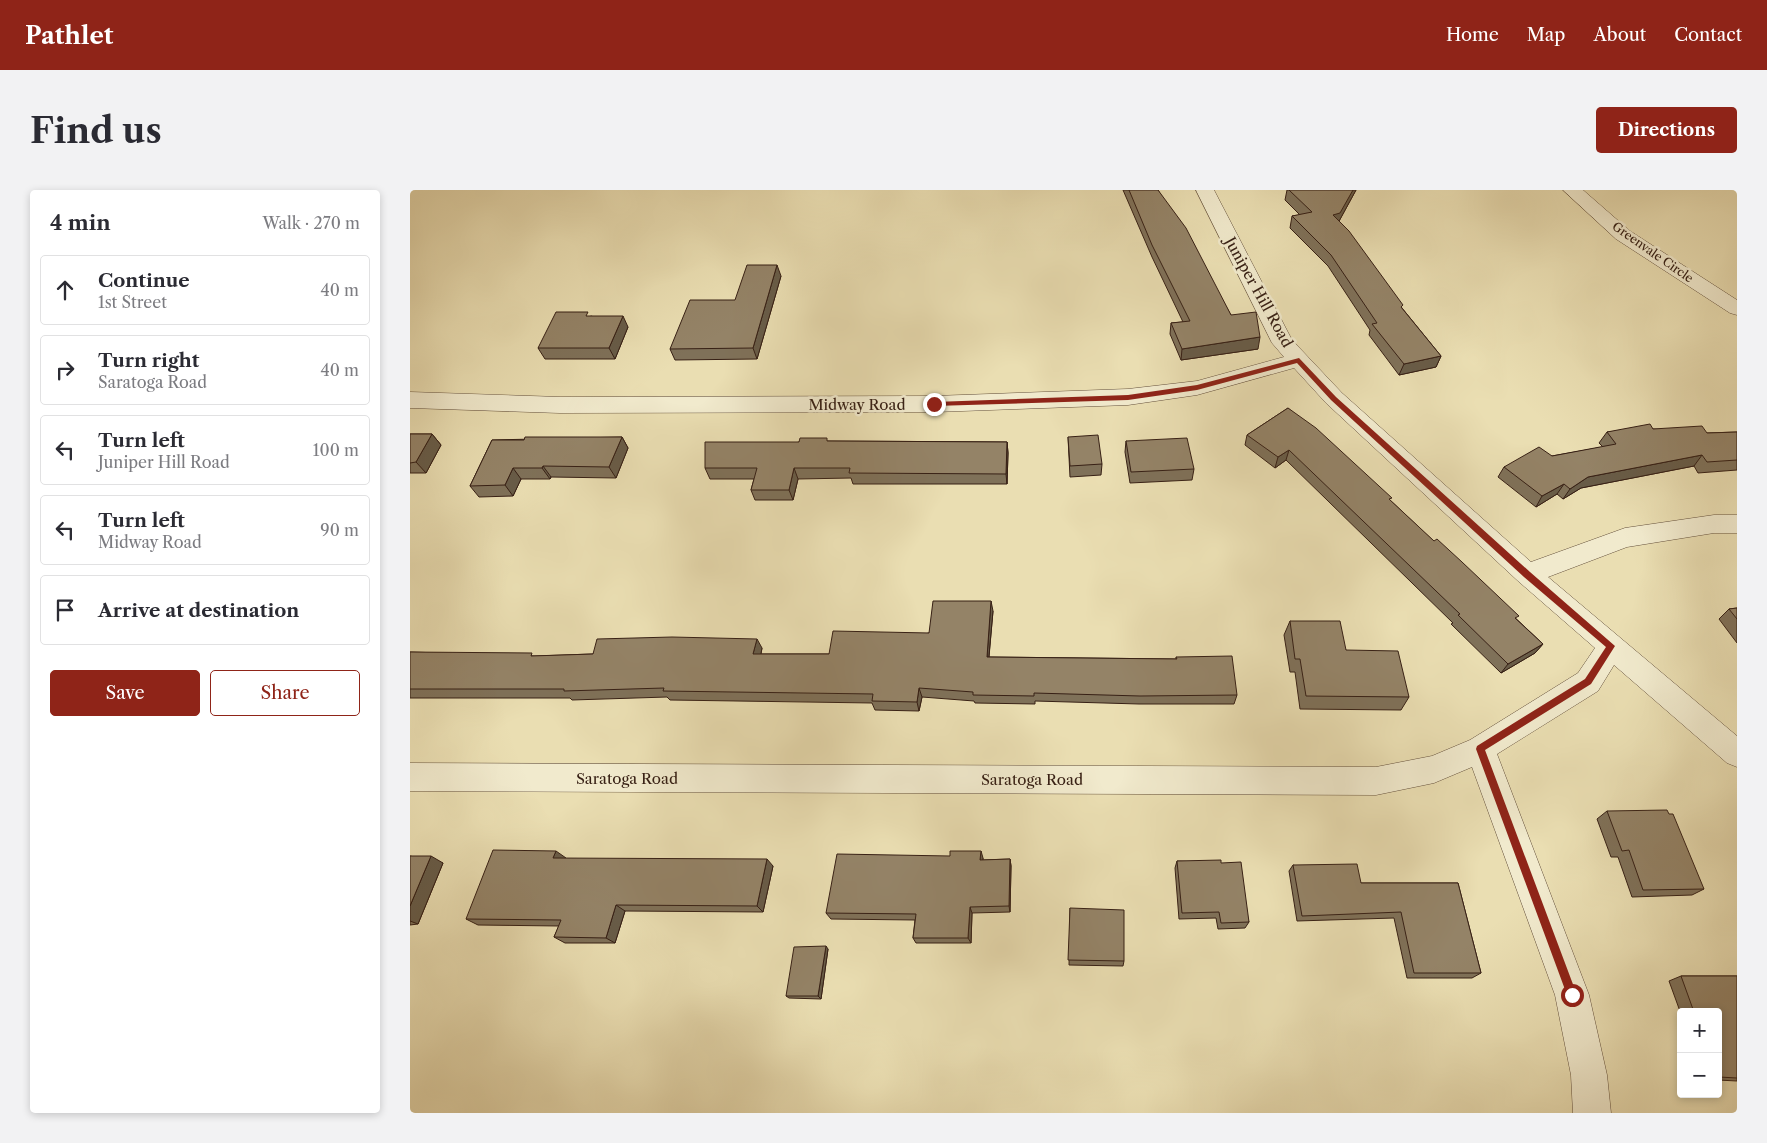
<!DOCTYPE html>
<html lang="en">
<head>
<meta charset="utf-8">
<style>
  :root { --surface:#fff; --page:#f2f2f3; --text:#2b2b33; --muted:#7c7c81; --line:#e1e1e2; --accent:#8f2418 }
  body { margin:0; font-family:"Libre Caslon Text",serif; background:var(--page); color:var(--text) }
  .controls { position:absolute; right:15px; bottom:15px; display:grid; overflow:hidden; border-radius:5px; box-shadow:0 2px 8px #0003 }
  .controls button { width:45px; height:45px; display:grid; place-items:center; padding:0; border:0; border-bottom:1px solid var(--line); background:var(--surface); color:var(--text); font:25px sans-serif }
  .stop { position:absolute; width:15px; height:15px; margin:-11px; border:4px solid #8f2418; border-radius:50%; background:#fff }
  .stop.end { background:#8f2418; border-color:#fff; box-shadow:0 1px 5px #0008 }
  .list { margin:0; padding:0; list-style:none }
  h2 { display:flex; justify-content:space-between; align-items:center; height:65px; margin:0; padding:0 20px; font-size:21px }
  h2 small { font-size:16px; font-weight:400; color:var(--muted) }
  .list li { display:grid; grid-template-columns:32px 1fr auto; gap:15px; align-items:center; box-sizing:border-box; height:70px; margin:0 10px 10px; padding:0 10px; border:1px solid var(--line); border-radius:5px }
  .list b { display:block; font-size:19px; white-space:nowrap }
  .list p { margin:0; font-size:16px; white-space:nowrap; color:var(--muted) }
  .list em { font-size:16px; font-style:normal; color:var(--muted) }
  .actions { display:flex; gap:10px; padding:15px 20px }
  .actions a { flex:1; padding:11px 0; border:1px solid var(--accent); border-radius:5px; text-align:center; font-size:18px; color:var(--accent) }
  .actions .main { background:var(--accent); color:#fff }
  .icon { flex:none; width:28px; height:28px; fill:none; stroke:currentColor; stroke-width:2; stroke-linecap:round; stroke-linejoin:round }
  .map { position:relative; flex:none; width:1327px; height:923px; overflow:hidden; border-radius:5px }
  header { display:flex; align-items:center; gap:30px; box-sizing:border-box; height:70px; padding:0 25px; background:var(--accent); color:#fff }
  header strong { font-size:24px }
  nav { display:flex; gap:28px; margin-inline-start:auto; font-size:18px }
  .intro { display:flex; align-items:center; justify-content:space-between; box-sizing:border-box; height:120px; padding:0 30px }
  h1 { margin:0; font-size:35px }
  .button { padding:12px 22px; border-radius:5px; background:var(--accent); color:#fff; font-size:18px; font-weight:700 }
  main { display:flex; gap:30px; padding:0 30px }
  aside { flex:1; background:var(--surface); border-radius:5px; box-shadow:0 2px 8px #0003 }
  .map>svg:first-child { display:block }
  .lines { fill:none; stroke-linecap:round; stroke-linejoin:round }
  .minor-casing { stroke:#64503c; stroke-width:1 }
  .minor { fill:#f1eacd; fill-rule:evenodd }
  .wall { fill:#7f7159; stroke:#372015 }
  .shaded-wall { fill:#685c48; stroke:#372015 }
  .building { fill:#948367; stroke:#372015 }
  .route { fill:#8f2418 }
  .labels { text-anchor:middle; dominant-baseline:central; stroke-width:5; stroke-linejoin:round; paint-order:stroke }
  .far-street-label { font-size:12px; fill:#372015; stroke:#f1eacd }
  .street-label { font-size:15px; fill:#372015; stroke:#f1eacd }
</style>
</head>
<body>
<header>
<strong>Pathlet</strong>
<nav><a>Home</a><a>Map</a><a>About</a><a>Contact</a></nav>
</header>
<div class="intro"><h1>Find us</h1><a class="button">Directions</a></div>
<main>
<aside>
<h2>4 min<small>Walk · 270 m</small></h2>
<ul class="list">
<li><svg class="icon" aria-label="ahead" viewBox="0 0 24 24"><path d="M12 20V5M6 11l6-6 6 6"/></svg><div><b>Continue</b><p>1st Street</p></div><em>40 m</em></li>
<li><svg class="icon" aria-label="right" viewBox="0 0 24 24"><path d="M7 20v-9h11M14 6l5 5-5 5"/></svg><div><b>Turn right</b><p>Saratoga Road</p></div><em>40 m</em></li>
<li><svg class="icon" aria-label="left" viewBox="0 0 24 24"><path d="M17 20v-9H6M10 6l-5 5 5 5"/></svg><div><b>Turn left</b><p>Juniper Hill Road</p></div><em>100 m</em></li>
<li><svg class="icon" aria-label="left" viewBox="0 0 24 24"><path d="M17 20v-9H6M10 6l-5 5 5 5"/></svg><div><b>Turn left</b><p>Midway Road</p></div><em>90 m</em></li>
<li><svg class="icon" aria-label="arrive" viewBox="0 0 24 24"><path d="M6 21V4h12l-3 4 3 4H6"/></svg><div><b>Arrive at destination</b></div></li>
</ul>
<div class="actions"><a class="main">Save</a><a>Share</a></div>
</aside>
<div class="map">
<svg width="1327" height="923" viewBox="0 0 1327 923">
  <rect width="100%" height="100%" fill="#eadeb2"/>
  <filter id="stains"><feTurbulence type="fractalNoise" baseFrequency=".004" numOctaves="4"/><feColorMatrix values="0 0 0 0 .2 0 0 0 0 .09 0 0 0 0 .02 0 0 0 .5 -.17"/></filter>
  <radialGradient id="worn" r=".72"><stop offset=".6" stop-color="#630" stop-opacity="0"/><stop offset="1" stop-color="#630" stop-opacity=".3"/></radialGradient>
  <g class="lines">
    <!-- minor casing -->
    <g class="minor-casing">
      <path id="minor" d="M786,0H804L882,150L932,203L1121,372L1215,338L1304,325H1327V343H1304L1217,357L1138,387L1327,546V577L1317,573L1204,475L1188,501L1087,564L1179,805L1197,885L1201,923H1163L1161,885L1145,805L1062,577L1024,593L966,605L0,601V573L966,577L1022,566L1060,550L1168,483L1185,458L1108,391L916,213L884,178L787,205L718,215L524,222L150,223L0,218V202L150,207L524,206L718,199L787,191L874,167L862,153Z
        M1153,0H1173L1220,41L1327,110V125L1320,123L1206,49Z"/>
    </g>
    <!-- minor -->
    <use href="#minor" class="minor"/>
  </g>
  <!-- wall -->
  <path class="wall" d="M713,0H748L821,125L848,159L771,170L760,144L761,133L773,132L742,67Z
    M877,0H946L929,31L992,118L1031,166L1026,177L989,185L959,145L960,140L918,76L880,38L882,26L890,25L875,10Z
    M371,86L347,169L265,170L260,159Z
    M181,126L218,137L205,169H135L128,158Z
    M878,218L981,311L1133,454L1125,463L1091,483L1041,434L1043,433L876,270L865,278L835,255L837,245Z
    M1243,239L1297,243L1327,242V280L1288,283L1284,276L1171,298L1153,309L1147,304L1126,317L1088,287L1094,277L1142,266L1193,257L1189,253L1197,242Z
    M0,244H22L31,255L16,283H0Z
    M212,247L218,258L206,288L141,287L140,289H111L103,306L69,307L60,296L82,250Z
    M658,247L692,274L691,285L660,287Z
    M418,251L597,252L598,263L597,294H443L441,288L388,289L383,310H345L341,300L344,289H300L295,278L389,252Z
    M716,251L784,279L782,290L720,293L715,262Z
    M1327,418V453L1309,429L1319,419Z
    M583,421L579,467L766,469V467L827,505L824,514H729L625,511V514L565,513L564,511L512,507L509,521L465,520L462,513L260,510L257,507L162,510L160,508H0V462L125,466L352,458L351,464H419L519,443Z
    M880,431L936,460L999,507L991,520L890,519L885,482H880L874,445Z
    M1197,621L1294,699L1282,705L1222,707L1208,667H1201L1187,629Z
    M0,666L33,673L8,734L0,735Z
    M156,668L155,669L363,676L353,722L215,721L205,753H155L144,747L149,736L68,735L56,729Z
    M573,668V670L600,669L601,676L600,722L562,723L561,753H506L503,748L505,730L421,729L416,723Z
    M767,671L811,673L839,732L835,738L808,739L806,728L769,729L765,678Z
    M883,675L951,693H1048L1071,783L1062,788H997L984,728L887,731L879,681Z
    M660,718L714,771L713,776L659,775Z
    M418,759L411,809L379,808L376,806Z
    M1271,786H1327V891L1308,890V822H1271V824L1259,791Z"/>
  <!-- shaded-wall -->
  <path class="shaded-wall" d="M943,0H946L927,35L923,25Z
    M367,75L371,86L347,169L343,158Z
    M213,126L218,137L205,169L199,158Z
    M850,147L848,159L771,170L772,159Z
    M1031,166L1026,177L989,185L994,174Z
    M22,244L31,255L16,283L6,272Z
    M212,247L218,258L206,288L199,277Z
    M597,252L598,263L597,294L596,284Z
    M879,260L876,270L865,278L868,267Z
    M1292,265L1284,276L1171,298L1153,309L1160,299L1178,287Z
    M133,276L141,287L140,289L132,278Z
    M103,278L111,289L103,306L95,295Z
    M384,278L388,289L383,310L379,300Z
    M1154,294L1147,304L1126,317L1132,306Z
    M581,411L583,421L578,476L577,467Z
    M347,449L352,458L349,473L343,464Z
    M1133,454L1125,463L1091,483L1098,474Z
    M509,498L512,507L509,521L507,512Z
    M146,661L156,668L153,675L143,668Z
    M571,661L573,668L572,677L570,670Z
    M21,666L33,673L8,734L0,731V716Z
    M357,669L363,676L353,722L347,716Z
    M600,669L601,676L600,722L599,716Z
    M206,715L215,721L205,753L196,748Z
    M560,717L562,723L561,753L558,748Z
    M416,756L418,759L411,809L408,806Z"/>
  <!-- building -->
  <path class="building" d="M719,0H748L776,38L821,125L846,122L850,147L772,159L761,133L780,131L742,55Z
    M879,0H943L930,23L923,25L939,41L993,115L991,117L1031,166L994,174L962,134L967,133L921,65L882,26L902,22Z
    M337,75H367L343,158L260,159L280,110H325Z
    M146,122H178L176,126H213L199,158H128Z
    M878,218L906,238L982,308L979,309L1024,351L1027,349L1052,372L1109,426L1105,428L1133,454L1098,474L1048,425L1050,424L879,260L868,267L837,245Z
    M1240,234L1243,239L1292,236L1297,243L1327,242V270L1297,272L1292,265L1178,287L1160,299L1154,294L1132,306L1094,277L1129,257L1142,266L1206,254L1197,242Z
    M0,244H22L6,272L0,273Z
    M688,245L692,274L660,276L658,247Z
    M115,247H212L199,277L133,276L132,278H103L95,295L60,296L82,250H114Z
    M390,248H417V251L597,252L596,284L439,283L440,278H384L379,300H341L347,278H295V252H389Z
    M777,248L784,279L721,282L716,251Z
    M523,411H581L577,467L767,469L766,467L822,466L827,505L730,506L624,503V506L563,505V502L509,498L507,512L462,511L463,504L253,501L254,498L154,501V499H0V462L122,463L121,466L183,464L187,449L262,447L347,449L343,464H419L423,441L519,443Z
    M1327,418V429L1319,419Z
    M880,431H930L936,460L988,461L999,507L896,506L890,469H885Z
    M1257,620L1259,624H1263L1294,699L1233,700L1219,660L1212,661L1197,621Z
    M83,660L146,661L143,668L357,669L347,716L206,715L196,748L144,747L151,730L56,729Z
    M540,661H571L570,670L600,669L599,716L560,717L558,748H503L506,724L416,723L427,664L540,666Z
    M0,666H21L0,716Z
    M811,670V673L831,672L839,732L811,733L809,722L772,723L767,671Z
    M947,674L951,693H1048L1071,783H1004L991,722L892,726L883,675Z
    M660,718L714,720V771L658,770Z
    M416,756L408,806H376L384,757Z
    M1271,786H1327V888L1309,887L1308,822H1284Z"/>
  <!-- route -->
  <path class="route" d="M889,168L926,207L1120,382L1205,456L1181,494L1075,560L1167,805L1166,809H1159L1157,805L1066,559L1067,556L1175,489L1196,457L1114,387L921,210L887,173L787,200L718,210L524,216L520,214L524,212L718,205L787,195Z"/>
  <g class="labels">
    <!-- far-street labels -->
    <g class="far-street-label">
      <text transform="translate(1243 62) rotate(35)">Greenvale Circle</text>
    </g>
    <!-- street labels -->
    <g class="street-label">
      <text transform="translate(849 102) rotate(61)">Juniper Hill Road</text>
      <text x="447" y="214">Midway Road</text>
      <text x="217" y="588">Saratoga Road</text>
      <text x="622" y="589">Saratoga Road</text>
    </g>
  </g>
  <rect width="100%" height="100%" filter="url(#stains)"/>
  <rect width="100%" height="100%" fill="url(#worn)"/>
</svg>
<div class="controls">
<button>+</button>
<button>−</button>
</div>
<div class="stop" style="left:1162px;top:805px"></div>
<div class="stop end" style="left:524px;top:214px"></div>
</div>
</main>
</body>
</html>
